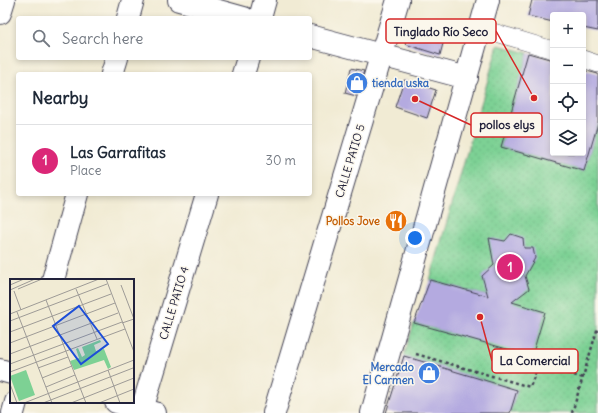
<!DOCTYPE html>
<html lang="en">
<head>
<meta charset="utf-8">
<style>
  :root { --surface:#fff; --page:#f2f2f3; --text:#1f2937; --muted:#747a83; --line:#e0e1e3; --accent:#db2777 }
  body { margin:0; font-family:Delius,sans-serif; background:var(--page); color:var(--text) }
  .controls { position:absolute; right:12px; top:12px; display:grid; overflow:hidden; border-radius:4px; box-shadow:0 2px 6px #0003 }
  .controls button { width:36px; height:36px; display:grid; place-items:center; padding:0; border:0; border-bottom:1px solid var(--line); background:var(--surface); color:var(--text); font:20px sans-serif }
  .you { position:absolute; left:415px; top:238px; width:14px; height:14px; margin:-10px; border:3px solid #fff; border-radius:50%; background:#1a73e8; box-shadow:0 0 0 6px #1a73e833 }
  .badge { display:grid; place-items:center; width:26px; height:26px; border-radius:50%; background:var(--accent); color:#fff; font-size:13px; font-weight:700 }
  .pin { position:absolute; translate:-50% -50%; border:2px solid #fff; box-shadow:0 1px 4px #0006 }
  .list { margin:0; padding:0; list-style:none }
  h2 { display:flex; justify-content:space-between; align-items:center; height:52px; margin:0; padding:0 16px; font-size:17px }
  h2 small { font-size:13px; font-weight:400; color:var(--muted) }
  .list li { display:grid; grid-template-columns:26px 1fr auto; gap:12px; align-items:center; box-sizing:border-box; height:72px; padding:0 16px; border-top:1px solid var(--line) }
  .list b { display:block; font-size:15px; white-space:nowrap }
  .list p { margin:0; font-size:13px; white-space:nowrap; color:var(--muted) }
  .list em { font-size:13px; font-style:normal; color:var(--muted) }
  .icon { flex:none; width:22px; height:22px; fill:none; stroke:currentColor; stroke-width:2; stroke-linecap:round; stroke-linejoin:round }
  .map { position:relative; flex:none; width:598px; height:413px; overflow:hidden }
  .search { position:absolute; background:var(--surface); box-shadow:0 2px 6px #0003; left:16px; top:16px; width:296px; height:44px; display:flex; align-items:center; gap:10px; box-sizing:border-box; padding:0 14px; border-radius:4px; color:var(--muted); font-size:15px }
  .panel { position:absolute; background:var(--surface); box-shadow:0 2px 6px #0003; left:16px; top:72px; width:296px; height:124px; border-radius:4px }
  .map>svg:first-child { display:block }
  .park { fill:url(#park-dots); stroke:#507a68 }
  .building { fill:#b4aae0 }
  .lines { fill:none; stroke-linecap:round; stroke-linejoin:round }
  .pedestrian-casing { stroke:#414052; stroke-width:18 }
  .minor-casing { stroke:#414052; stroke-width:24 }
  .path { stroke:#414052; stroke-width:2.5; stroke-dasharray:3 3; stroke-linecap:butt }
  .pedestrian { stroke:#fff; stroke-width:17 }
  .minor { stroke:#fff; stroke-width:22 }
  .labels { text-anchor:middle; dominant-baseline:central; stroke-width:3; stroke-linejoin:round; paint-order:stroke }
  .shop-label { font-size:11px; font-weight:bold; fill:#366cbe; stroke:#fbf7ec; text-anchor:start }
  .street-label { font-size:11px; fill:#22223b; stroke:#fbf7ec }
  .food-label { font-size:11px; font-weight:bold; fill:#c56008; stroke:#fbf7ec; text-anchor:end }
  .inset-road { fill:none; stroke:#9e9b97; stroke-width:1 }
  .view { fill:#1d4ed8; fill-opacity:0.15; stroke:#1d4ed8; stroke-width:2 }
  .inset-edge { fill:none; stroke:#22223b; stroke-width:2 }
  .leader { fill:none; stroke:#d62828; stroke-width:1.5 }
  .callout-dot { fill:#d62828; stroke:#fbf7ec; stroke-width:1.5 }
  .callout { fill:#fbf7ec; stroke:#d62828; stroke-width:1.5 }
  .callout-label { font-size:12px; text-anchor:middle; font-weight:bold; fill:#22223b }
</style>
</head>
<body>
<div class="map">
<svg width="598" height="413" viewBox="0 0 598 413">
  <defs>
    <pattern id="park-dots" width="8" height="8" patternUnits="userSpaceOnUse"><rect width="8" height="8" fill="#7dd194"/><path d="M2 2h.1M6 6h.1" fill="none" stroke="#6cb380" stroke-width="1.8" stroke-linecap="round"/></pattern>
  </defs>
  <rect width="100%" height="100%" fill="#fbf7ec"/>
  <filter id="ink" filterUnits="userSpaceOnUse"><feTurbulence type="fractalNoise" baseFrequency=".025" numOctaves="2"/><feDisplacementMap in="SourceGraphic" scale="8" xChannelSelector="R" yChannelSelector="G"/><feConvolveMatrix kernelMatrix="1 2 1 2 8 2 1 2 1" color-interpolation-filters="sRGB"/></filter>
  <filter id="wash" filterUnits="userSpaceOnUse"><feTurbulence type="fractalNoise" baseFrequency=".012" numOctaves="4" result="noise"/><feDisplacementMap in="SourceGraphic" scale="16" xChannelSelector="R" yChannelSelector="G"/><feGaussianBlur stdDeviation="0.9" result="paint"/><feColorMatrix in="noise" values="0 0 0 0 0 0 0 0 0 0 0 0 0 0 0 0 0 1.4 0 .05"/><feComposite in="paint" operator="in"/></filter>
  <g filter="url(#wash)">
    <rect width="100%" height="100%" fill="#f1ebd4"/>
    <!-- park -->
    <path class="park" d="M498,45L528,53L501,147L584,171L598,123V413H510L517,390L404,356L414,323L532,355L545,312L430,280Z"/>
    <g id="blocks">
      <!-- building -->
      <path class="building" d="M532,0H598V31L583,28V15H553V22L528,16Z
        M411,26L445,36L440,55L405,44Z
        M528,53L553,60V153H583V70L598,74V123L584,171L501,147Z
        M351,68L364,71L356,96L345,93Z
        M404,80L436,90L427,118L395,107Z
        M511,234L523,238L524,248H533L535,258L525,276L529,289L512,302L545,312L532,356L414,323L430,280L488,296L482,276L494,265L489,238L505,241Z
        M404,356L517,390L510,413H386Z"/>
    </g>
  </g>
  <g filter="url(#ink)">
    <use href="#blocks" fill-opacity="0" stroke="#414052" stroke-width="1"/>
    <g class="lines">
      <!-- pedestrian casing -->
      <g class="pedestrian-casing">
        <path id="pedestrian" d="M480,28L553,50
          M583,59L598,64"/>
      </g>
      <!-- minor casing -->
      <g class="minor-casing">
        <path id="minor" d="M179,0L244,18
          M0,13L4,0
          M128,18L133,0
          M260,18L265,0
          M310,36L467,78
          M112,74L117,58
          M243,74L248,58
          M53,280L77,194
          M0,370L11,373
          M116,402L155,413
          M13,413L16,402
          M141,413L207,194
          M274,413L398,0
          M372,413L488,0"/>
      </g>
      <!-- path -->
      <path class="path" d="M416,354L530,387L539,364L583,378
        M572,413L598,327"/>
      <!-- pedestrian -->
      <use href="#pedestrian" class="pedestrian"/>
      <!-- minor -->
      <use href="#minor" class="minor"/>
    </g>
  </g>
  <!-- icons -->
  <defs>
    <g id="shop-disc" transform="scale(1.15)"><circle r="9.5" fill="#3f7fe0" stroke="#fbf7ec"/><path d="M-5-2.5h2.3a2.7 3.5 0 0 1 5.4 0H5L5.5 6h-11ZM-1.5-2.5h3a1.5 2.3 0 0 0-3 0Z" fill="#fff"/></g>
    <g id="restaurant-disc" transform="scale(1.15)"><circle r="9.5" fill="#e8710a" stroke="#fbf7ec"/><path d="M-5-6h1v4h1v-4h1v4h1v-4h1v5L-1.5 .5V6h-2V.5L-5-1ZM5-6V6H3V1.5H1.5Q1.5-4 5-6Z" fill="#fff"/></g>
  </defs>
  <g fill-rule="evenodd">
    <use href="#shop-disc" x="357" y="83"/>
    <use href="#restaurant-disc" x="396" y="221"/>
    <use href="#shop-disc" x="429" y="373"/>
  </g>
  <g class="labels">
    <!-- shop labels -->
    <g class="shop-label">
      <text x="372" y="83">tienda uska</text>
      <text x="414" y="367" text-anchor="end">Mercado<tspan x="414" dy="13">El Carmen</tspan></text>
    </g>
    <!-- street labels -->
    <g class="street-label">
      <text transform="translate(350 161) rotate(-73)">CALLE PATIO 5</text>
      <text transform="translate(174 303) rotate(-73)">CALLE PATIO 4</text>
    </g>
    <!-- food labels -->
    <g class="food-label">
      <text x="380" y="221">Pollos Jove</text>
    </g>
  </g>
  <!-- overview -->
  <g transform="translate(10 279)">
    <rect width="124" height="124" fill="#f1ebd4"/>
    <path d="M16,91L25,116L9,122L0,97Z" fill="#7dd194"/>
    <path d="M90,61L91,63L84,66L86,72L94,70L101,88L98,90L94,81L64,91L60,82L69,79L66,70L68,69L72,78L75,76L72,68Z" fill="#7dd194"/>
    <path class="inset-road" d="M96,0L124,73M0,6L14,0M111,6L124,40M8,10L32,0M66,10L87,60M0,11L25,0M4,12L11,31M36,21L76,124M7,33L42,124M0,35L89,0M0,42L97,5M112,44L124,40M0,53L101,15M0,64L105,24M0,75L108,34M0,85L112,43M28,89L58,78M98,91L110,124M0,93L115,50M32,99L62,87M0,105L7,124M36,108L65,96M14,124L124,81M33,124L123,89M61,124L124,99M89,124L124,110"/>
    <path class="view" d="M69,27L98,65L71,85L43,47Z"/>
    <rect width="124" height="124" class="inset-edge"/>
  </g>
  <!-- callouts -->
  <path class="leader" d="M534 98L496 31M415 99L471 125M480 317L492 361"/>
  <g class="callout-dot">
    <circle cx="534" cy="98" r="4"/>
    <circle cx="415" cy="99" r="4"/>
    <circle cx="480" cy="317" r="4"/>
  </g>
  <g class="callout">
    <rect x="386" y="19" width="110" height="24" rx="4"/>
    <rect x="471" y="113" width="71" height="24" rx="4"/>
    <rect x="492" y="349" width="86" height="24" rx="4"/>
  </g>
  <g class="callout-label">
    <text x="441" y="36">Tinglado Río Seco</text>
    <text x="507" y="129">pollos elys</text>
    <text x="535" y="365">La Comercial</text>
  </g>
</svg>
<div class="controls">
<button>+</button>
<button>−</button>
<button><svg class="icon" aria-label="locate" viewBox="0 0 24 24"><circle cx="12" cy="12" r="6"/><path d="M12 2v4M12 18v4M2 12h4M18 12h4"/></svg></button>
<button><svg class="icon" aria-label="layers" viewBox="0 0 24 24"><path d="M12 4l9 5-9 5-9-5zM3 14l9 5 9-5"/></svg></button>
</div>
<div class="you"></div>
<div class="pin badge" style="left:510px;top:267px">1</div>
<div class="search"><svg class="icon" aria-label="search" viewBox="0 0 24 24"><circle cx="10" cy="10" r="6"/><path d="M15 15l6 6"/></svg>Search here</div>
<section class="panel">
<h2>Nearby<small></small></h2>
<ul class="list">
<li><span class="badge">1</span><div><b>Las Garrafitas</b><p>Place</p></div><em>30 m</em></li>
</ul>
</section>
</div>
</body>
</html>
